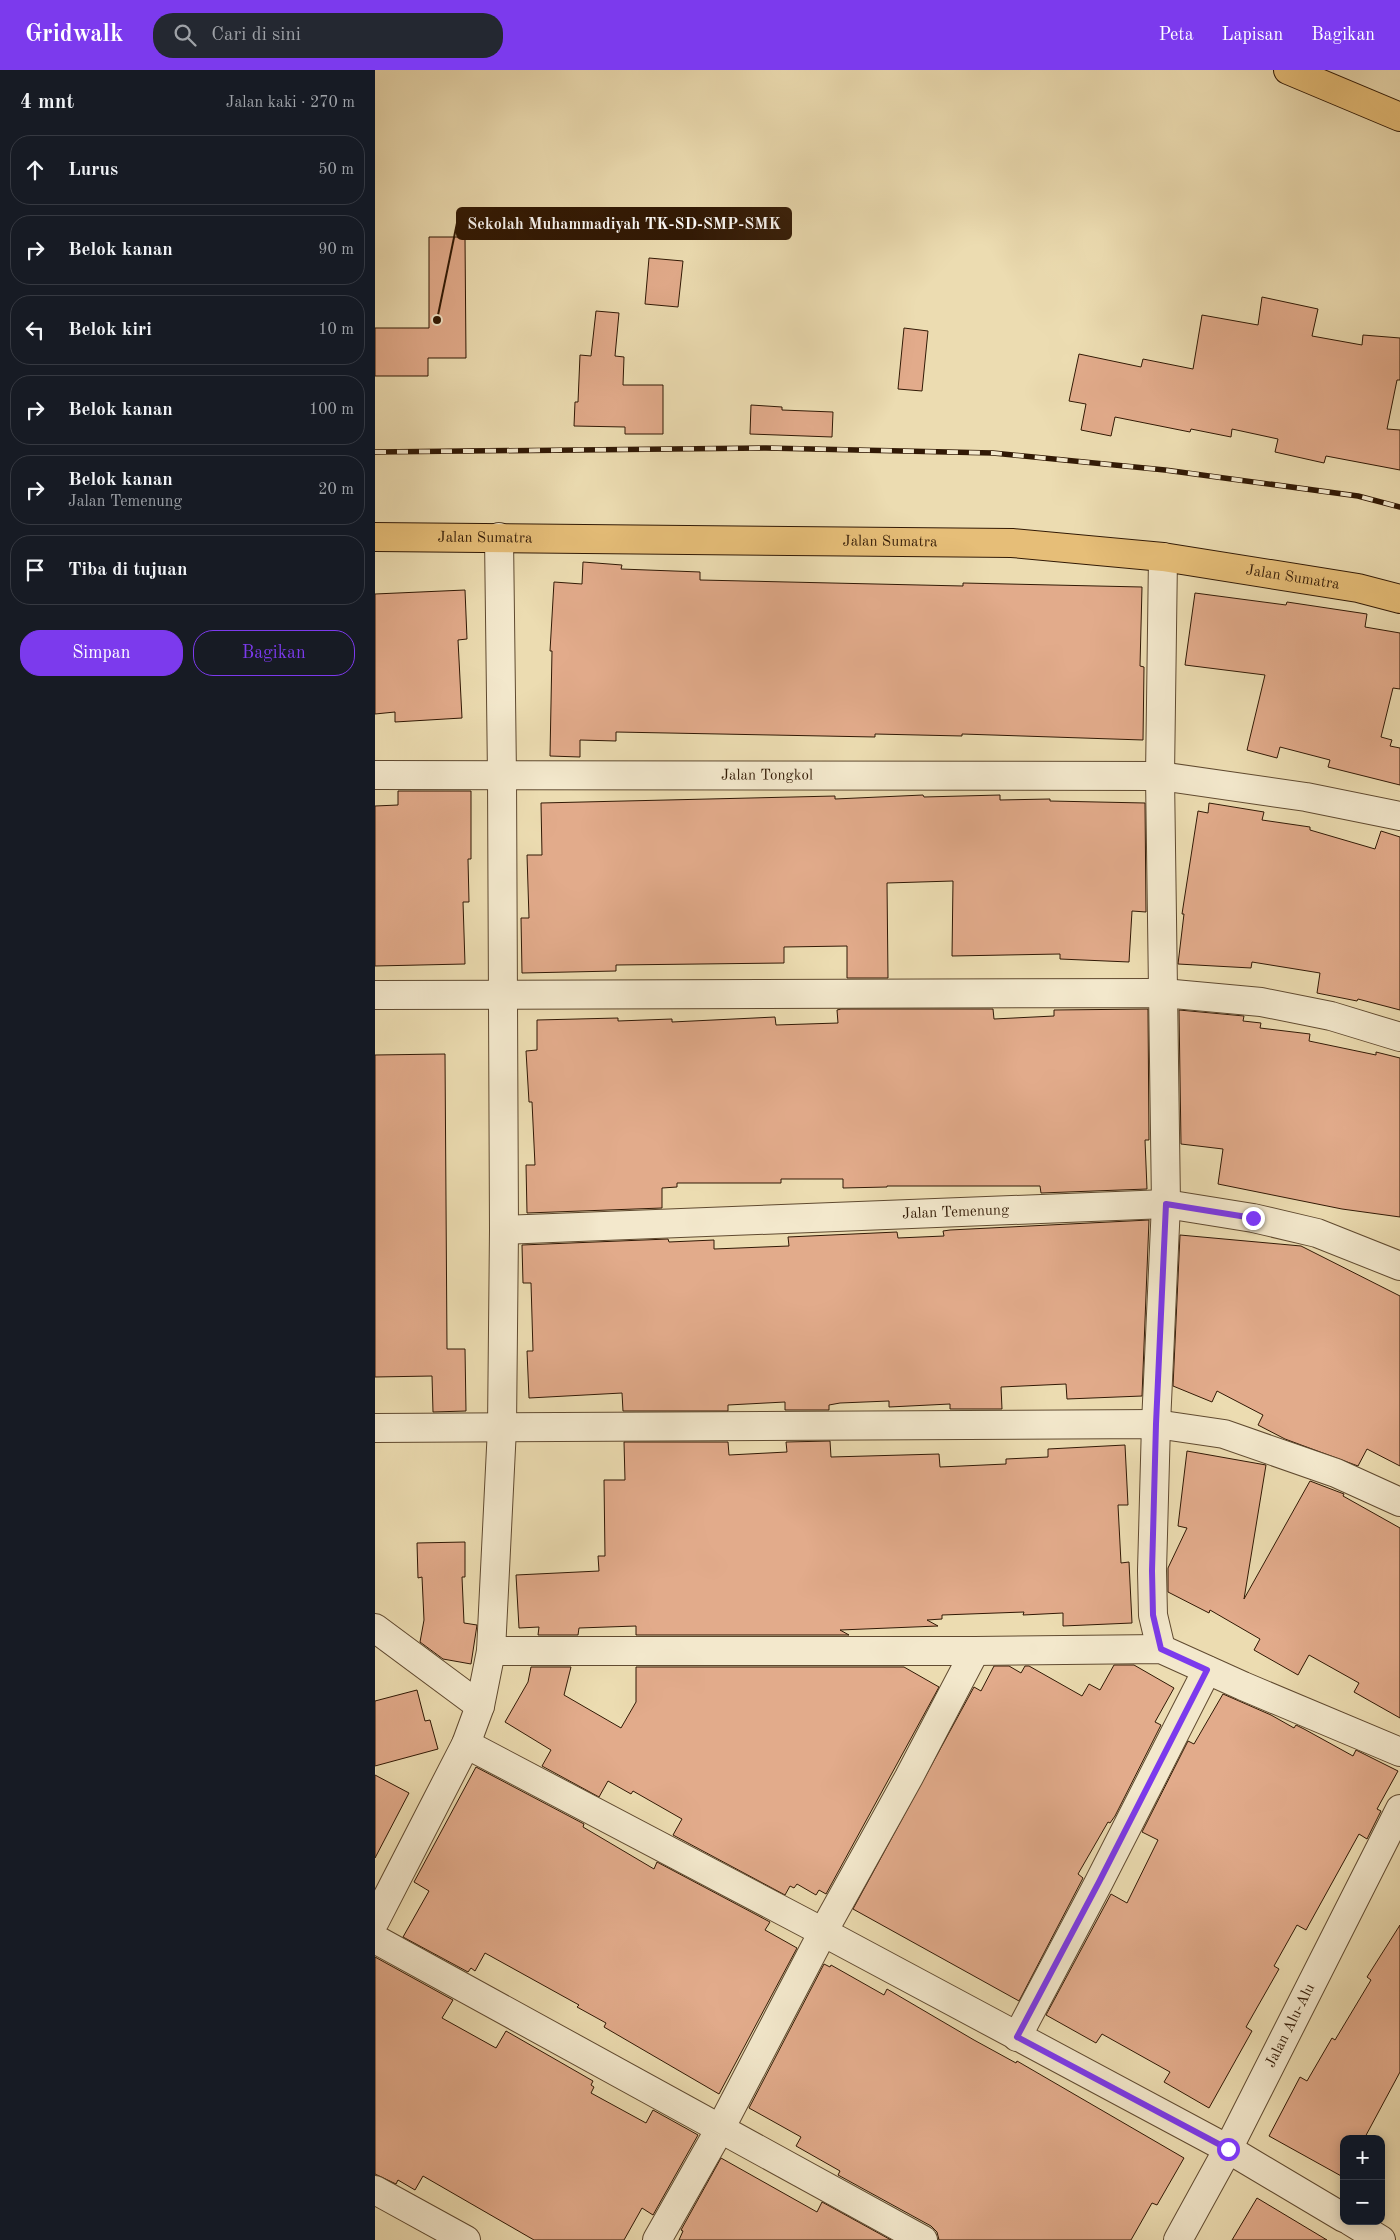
<!DOCTYPE html>
<html lang="id">
<head>
<meta charset="utf-8">
<style>
  :root { --surface:#171b24; --page:#242831; --text:#f1f3f6; --muted:#9ea1a6; --line:#363941; --accent:#7c3aed }
  body { margin:0; font-family:"Old Standard TT",serif; background:var(--page); color:var(--text) }
  .controls { position:absolute; right:15px; bottom:15px; display:grid; overflow:hidden; border-radius:10px; box-shadow:0 2px 12px #0003 }
  .controls button { width:45px; height:45px; display:grid; place-items:center; padding:0; border:0; border-bottom:1px solid var(--line); background:var(--surface); color:var(--text); font:25px sans-serif }
  .stop { position:absolute; width:15px; height:15px; margin:-11px; border:4px solid #7c3aed; border-radius:50%; background:#fff }
  .stop.end { background:#7c3aed; border-color:#fff; box-shadow:0 1px 5px #0008 }
  .list { margin:0; padding:0; list-style:none }
  h2 { display:flex; justify-content:space-between; align-items:center; height:65px; margin:0; padding:0 20px; font-size:21px }
  h2 small { font-size:16px; font-weight:400; color:var(--muted) }
  .list li { display:grid; grid-template-columns:32px 1fr auto; gap:15px; align-items:center; box-sizing:border-box; height:70px; margin:0 10px 10px; padding:0 10px; border:1px solid var(--line); border-radius:20px }
  .list b { display:block; font-size:19px; white-space:nowrap }
  .list p { margin:0; font-size:16px; white-space:nowrap; color:var(--muted) }
  .list em { font-size:16px; font-style:normal; color:var(--muted) }
  .actions { display:flex; gap:10px; padding:15px 20px }
  .actions a { flex:1; padding:11px 0; border:1px solid var(--accent); border-radius:20px; text-align:center; font-size:18px; color:var(--accent) }
  .actions .main { background:var(--accent); color:#fff }
  .icon { flex:none; width:28px; height:28px; fill:none; stroke:currentColor; stroke-width:2; stroke-linecap:round; stroke-linejoin:round }
  .map { position:relative; flex:none; width:1025px; height:2170px; overflow:hidden }
  header { display:flex; align-items:center; gap:30px; box-sizing:border-box; height:70px; padding:0 25px; background:var(--accent); color:#fff }
  header strong { font-size:24px }
  nav { display:flex; gap:28px; margin-inline-start:auto; font-size:18px }
  .search { width:350px; height:45px; background:var(--page); display:flex; align-items:center; gap:12px; box-sizing:border-box; padding:0 18px; border-radius:20px; color:var(--muted); font-size:19px }
  main { display:flex }
  aside { flex:1; background:var(--surface) }
  .map>svg:first-child { display:block }
  .building { fill:#e2ab8b; stroke:#311905 }
  .lines { fill:none; stroke-linecap:round; stroke-linejoin:round }
  .street-casing { stroke:#604a30; stroke-width:30 }
  .highway-casing { stroke:#311905; stroke-width:30 }
  .street { stroke:#f3e8cc; stroke-width:28 }
  .highway { stroke:#e6be78; stroke-width:28 }
  .rail-casing { stroke:#311905; stroke-width:5.5 }
  .rail { stroke:#f3e8cc; stroke-width:4; stroke-dasharray:11; stroke-linecap:butt }
  .route { stroke:#7c3aed; stroke-width:6 }
  .labels { text-anchor:middle; dominant-baseline:central; stroke-width:4.5; stroke-linejoin:round; paint-order:stroke }
  .street-label { font-size:15px; fill:#311905; stroke:#f3e8cc }
  .leader { fill:none; stroke:#311905; stroke-width:2 }
  .callout-dot { fill:#311905; stroke:#f3e8cc; stroke-width:2 }
  .callout { fill:#311905; stroke:#311905; stroke-width:2 }
  .callout-label { font-size:16px; text-anchor:middle; font-weight:bold; fill:#fff }
</style>
</head>
<body>
<header>
<strong>Gridwalk</strong>
<div class="search"><svg class="icon" aria-label="search" viewBox="0 0 24 24"><circle cx="10" cy="10" r="6"/><path d="M15 15l6 6"/></svg>Cari di sini</div>
<nav><a>Peta</a><a>Lapisan</a><a>Bagikan</a></nav>
</header>
<main>
<aside>
<h2>4 mnt<small>Jalan kaki · 270 m</small></h2>
<ul class="list">
<li><svg class="icon" aria-label="ahead" viewBox="0 0 24 24"><path d="M12 20V5M6 11l6-6 6 6"/></svg><div><b>Lurus</b></div><em>50 m</em></li>
<li><svg class="icon" aria-label="right" viewBox="0 0 24 24"><path d="M7 20v-9h11M14 6l5 5-5 5"/></svg><div><b>Belok kanan</b></div><em>90 m</em></li>
<li><svg class="icon" aria-label="left" viewBox="0 0 24 24"><path d="M17 20v-9H6M10 6l-5 5 5 5"/></svg><div><b>Belok kiri</b></div><em>10 m</em></li>
<li><svg class="icon" aria-label="right" viewBox="0 0 24 24"><path d="M7 20v-9h11M14 6l5 5-5 5"/></svg><div><b>Belok kanan</b></div><em>100 m</em></li>
<li><svg class="icon" aria-label="right" viewBox="0 0 24 24"><path d="M7 20v-9h11M14 6l5 5-5 5"/></svg><div><b>Belok kanan</b><p>Jalan Temenung</p></div><em>20 m</em></li>
<li><svg class="icon" aria-label="arrive" viewBox="0 0 24 24"><path d="M6 21V4h12l-3 4 3 4H6"/></svg><div><b>Tiba di tujuan</b></div></li>
</ul>
<div class="actions"><a class="main">Simpan</a><a>Bagikan</a></div>
</aside>
<div class="map">
<svg width="1025" height="2170" viewBox="0 0 1025 2170">
  <rect width="100%" height="100%" fill="#ecdcb1"/>
  <filter id="stains"><feTurbulence type="fractalNoise" baseFrequency=".004" numOctaves="4"/><feColorMatrix values="0 0 0 0 .2 0 0 0 0 .09 0 0 0 0 .02 0 0 0 .5 -.17"/></filter>
  <radialGradient id="worn" r=".72"><stop offset=".6" stop-color="#630" stop-opacity="0"/><stop offset="1" stop-color="#630" stop-opacity=".3"/></radialGradient>
  <!-- building -->
  <path class="building" d="M54,167H90L91,288H53V306H0V258H54Z
    M274,188L308,191L303,237L270,234Z
    M887,227L943,239L937,266L987,275L988,265L1025,268V310H1022L1012,359L1025,360V400L951,386L949,393L900,382L903,369L857,359L856,367L816,359L815,362L740,347L736,366L706,360L711,334L694,331L704,284L766,297L768,289L818,299L827,245L883,255Z
    M221,241L244,243L240,286L249,287L248,315H288V364H250V357L199,356L200,332H203L205,285L216,286Z
    M529,258L553,261L547,321L523,319Z
    M376,335L407,337V340L458,342L457,367L375,364Z
    M208,492L247,495L246,499L325,502V510L588,516V513L767,517L765,596L769,597L768,670L587,664V666L500,664V667L241,662V671L205,670V687L175,686L177,581H175L179,512L207,514Z
    M90,520L92,569L83,570L87,648L20,652V642L0,644V524Z
    M820,523L911,535L912,532L992,544L990,557L1025,563V619L1018,618L1006,667L1017,670L1015,676L1025,678V715L953,697L955,690L905,677L902,688L872,680L890,605L810,595Z
    M23,721H96V789H93L94,832H88L90,894L0,896V736L23,735Z
    M548,725L549,727L625,725V730L675,729V731L770,733L771,842L757,841L754,892L685,889V884L577,886L578,811L512,813L513,908H472V876L409,877V893L241,895V901L147,903L146,848H154L152,785H167L166,733L460,726V729Z
    M834,733L889,742L887,750L935,757V760L1000,779L1006,761L1025,767V940L983,929L982,931L942,923L945,903L877,892L876,898L803,894L809,844H807L823,741L833,743Z
    M466,939H618L619,949L679,946V940L773,939L774,1070H770L772,1119L666,1123L665,1116H512V1117L468,1118V1109H406V1113H302V1117L287,1118V1138L152,1143L151,1095H160L157,1032H154L151,981L162,980V950L243,948V951L297,949V952L400,947L401,955L463,953L462,940Z
    M804,940L869,946L868,951L886,953L885,958L935,964L934,971L1001,985V982L1025,988V1147L967,1139L843,1114L848,1079L806,1074Z
    M70,984L72,1279H90L91,1341L58,1342L57,1306L0,1307V985Z
    M774,1150L767,1326L692,1329L691,1314L626,1317L627,1339H575V1334L514,1337V1331L465,1333L454,1335V1340H410V1332L353,1335V1341H248L247,1323L154,1328L152,1281H158L156,1213H148L147,1175L293,1169L294,1172L339,1170V1179L414,1176L413,1167L522,1162L523,1168L569,1166L568,1161L575,1160Z
    M805,1165L926,1176L1025,1226V1396L992,1379L983,1396L910,1369L883,1355L888,1345L842,1321L837,1332L798,1316Z
    M455,1371L456,1387L564,1384L565,1397L631,1394V1389L673,1387V1379L750,1375L753,1435H743L746,1493L754,1492L757,1553L688,1556V1543L648,1545L649,1542L567,1545V1549L552,1550L563,1556L465,1560L474,1565H261V1556L204,1558L203,1565H163L164,1557L144,1558L141,1505L224,1501L223,1486H230L229,1410H250L249,1372H353L354,1385L412,1382L411,1372Z
    M812,1381L891,1395L869,1529L935,1411L969,1424L968,1426L1025,1458V1648L979,1622L984,1613L934,1585L923,1605L879,1580L885,1569L835,1540L834,1543L793,1522V1498L812,1458L803,1456Z
    M90,1472V1507H87L89,1553L102,1555L96,1594L68,1589L45,1572L49,1550L47,1507L43,1508L42,1473Z
    M739,1595H759L799,1618L780,1652L786,1655L740,1746L735,1753L733,1752L703,1804L708,1808L644,1931L478,1839L599,1617L606,1621L619,1596H634L646,1603L650,1596H654L707,1626L714,1614L725,1620Z
    M156,1597H196L189,1625L246,1658L261,1632V1597H529L564,1617L451,1824L444,1820L441,1825L422,1814L419,1818L415,1816L410,1825L298,1765L307,1749L258,1721L256,1724L233,1711L224,1727L167,1696L176,1680L130,1652L153,1612Z
    M42,1620L50,1651L55,1650L63,1679L0,1696V1631Z
    M848,1624L896,1645L919,1658L921,1655L929,1659L978,1686L981,1680L1023,1701L1002,1739L1006,1741L992,1769L984,1764L931,1860L922,1855L899,1896L904,1899L871,1957L877,1961L834,2038L789,2012L795,2002L727,1964L721,1973L671,1945L736,1824L752,1833L783,1770L767,1762L813,1671L819,1674Z
    M101,1697L209,1754L208,1757L279,1799L282,1792L395,1852L390,1860L422,1878L344,2024L229,1957L231,1953L202,1937L204,1935L110,1883L100,1901L96,1898L93,1902L28,1867L54,1821L39,1812Z
    M0,1705L34,1723L0,1788Z
    M1025,1855V2002L989,2069H969L968,2107L894,2066L925,2007L932,2011L957,1968L960,1970L996,1910L992,1907Z
    M0,1887L78,1930L67,1948L121,1978L131,1961L218,2011L216,2015L219,2017L216,2023L271,2053L278,2040L323,2065L278,2145L267,2138L249,2170H159L48,2106L40,2120L23,2110L21,2114L0,2104Z
    M449,1894L455,1897L456,1895L509,1925L512,1919L599,1970L641,1993L642,1991L809,2088L782,2135L777,2133L756,2170H564L562,2162L556,2156L463,2105L465,2101L421,2076L426,2067L374,2038Z
    M346,2088L442,2142L447,2132L516,2170H304L308,2161L306,2160Z
    M882,2128L952,2170H857Z"/>
  <g class="lines">
    <!-- street casing -->
    <g class="street-casing">
      <g id="street">
        <path id="s1" d="M0,705L785,706L931,727L1025,746"/>
        <path d="M0,925L788,923L886,932L956,946L1025,967"/>
        <path id="s2" d="M129,1160L791,1134L878,1148L942,1163L1025,1196"/>
        <path d="M0,1358L781,1354L849,1364L961,1403L1025,1432"/>
        <path d="M0,1558L105,1636"/>
        <path d="M786,1579L778,1545L777,1501L781,1354L791,1134L785,706L788,487"/>
        <path d="M116,1581H600L786,1579L868,1616L1025,1682"/>
        <path d="M91,1674L448,1862L853,2079L969,2148"/>
        <path d="M0,1851L91,1674L105,1636L116,1581L127,1358L129,1160L127,706L124,467"/>
        <path d="M0,1869L548,2170"/>
        <path d="M642,1967L724,1812L832,1600"/>
        <path d="M0,2120L91,2170"/>
        <path d="M975,2151L1006,2170"/>
        <path d="M282,2170L345,2059L448,1862L534,1707L600,1581"/>
        <path id="s3" d="M803,2170L853,2079L1025,1739"/>
      </g>
    </g>
    <!-- highway casing -->
    <g class="highway-casing">
      <g id="highway">
        <path d="M913,0L1025,47"/>
        <path id="s4" d="M0,467L637,473L788,487L983,518L1025,529"/>
      </g>
    </g>
    <!-- street -->
    <use href="#street" class="street"/>
    <!-- highway -->
    <use href="#highway" class="highway"/>
    <!-- rail casing -->
    <g class="rail-casing">
      <path id="rail" d="M0,382L391,378L618,383L790,400L983,426L1025,437"/>
    </g>
    <!-- rail -->
    <use href="#rail" class="rail"/>
  </g>
  <g class="lines">
    <!-- route -->
    <path class="route" d="M853,2079L642,1967L724,1812L832,1600L786,1579L778,1545L777,1501L781,1354L791,1134L878,1148"/>
  </g>
  <g class="labels">
    <!-- street labels -->
    <g class="street-label">
      <text stroke="none"><textPath href="#s4" startOffset="110">Jalan Sumatra</textPath></text>
      <text stroke="none"><textPath href="#s4" startOffset="515">Jalan Sumatra</textPath></text>
      <text stroke="none"><textPath href="#s4" startOffset="920">Jalan Sumatra</textPath></text>
      <text stroke="none"><textPath href="#s1" startOffset="392">Jalan Tongkol</textPath></text>
      <text stroke="none"><textPath href="#s2" startOffset="452">Jalan Temenung</textPath></text>
      <text stroke="none"><textPath href="#s3" startOffset="242">Jalan Alu-Alu</textPath></text>
    </g>
  </g>
  <!-- callouts -->
  <path class="leader" d="M62 250L82 153"/>
  <circle class="callout-dot" cx="62" cy="250" r="5"/>
  <rect class="callout" x="82" y="138" width="334" height="31" rx="5"/>
  <g class="callout-label">
    <text x="249" y="159">Sekolah Muhammadiyah TK-SD-SMP-SMK</text>
  </g>
  <rect width="100%" height="100%" filter="url(#stains)"/>
  <rect width="100%" height="100%" fill="url(#worn)"/>
</svg>
<div class="controls">
<button>+</button>
<button>−</button>
</div>
<div class="stop" style="left:853px;top:2079px"></div>
<div class="stop end" style="left:878px;top:1148px"></div>
</div>
</main>
</body>
</html>
